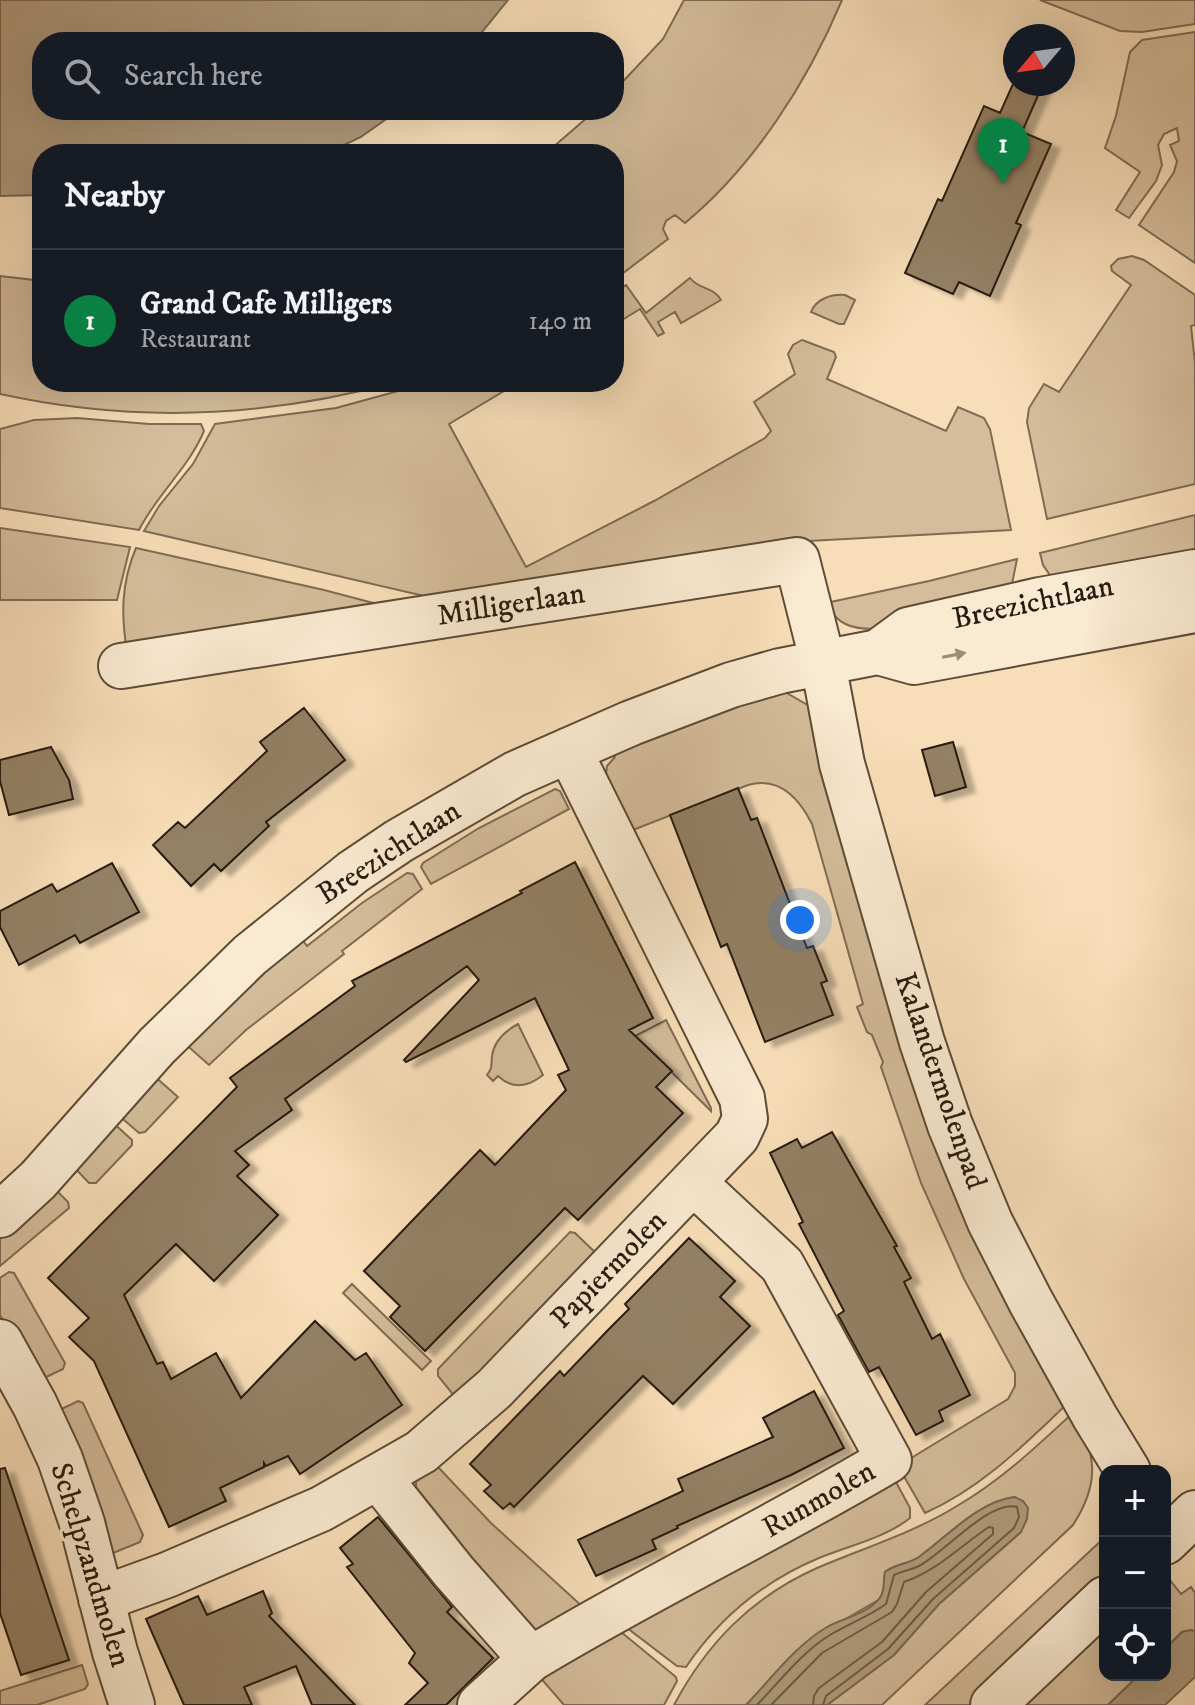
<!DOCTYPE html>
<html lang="en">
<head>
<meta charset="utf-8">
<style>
  :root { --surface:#171b24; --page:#20242c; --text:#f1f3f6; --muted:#9ea1a6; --line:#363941; --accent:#0b8043 }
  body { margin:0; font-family:"IM FELL DW Pica",serif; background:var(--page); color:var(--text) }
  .controls { position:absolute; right:24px; bottom:24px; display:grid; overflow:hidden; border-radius:16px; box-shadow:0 8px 32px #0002 }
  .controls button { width:72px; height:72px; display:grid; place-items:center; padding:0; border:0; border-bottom:2px solid var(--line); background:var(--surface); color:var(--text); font:40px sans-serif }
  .compass { position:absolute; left:1003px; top:24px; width:72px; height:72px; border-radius:50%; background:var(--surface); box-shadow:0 8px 32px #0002; rotate:241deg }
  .you { position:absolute; left:800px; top:920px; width:28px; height:28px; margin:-20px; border:6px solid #fff; border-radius:50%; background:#1a73e8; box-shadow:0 0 0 12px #1a73e833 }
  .badge { display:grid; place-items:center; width:52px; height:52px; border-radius:50%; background:var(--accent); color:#fff; font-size:26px; font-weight:700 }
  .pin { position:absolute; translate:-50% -66px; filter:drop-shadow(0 2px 4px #0008) }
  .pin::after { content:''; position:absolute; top:42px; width:28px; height:24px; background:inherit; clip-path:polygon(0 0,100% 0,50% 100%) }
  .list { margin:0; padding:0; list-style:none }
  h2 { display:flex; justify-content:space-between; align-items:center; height:104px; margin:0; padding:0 32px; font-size:34px }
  h2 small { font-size:26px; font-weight:400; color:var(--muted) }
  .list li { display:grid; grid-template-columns:52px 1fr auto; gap:24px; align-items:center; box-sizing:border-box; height:144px; padding:0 32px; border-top:2px solid var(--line) }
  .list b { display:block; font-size:30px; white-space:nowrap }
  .list p { margin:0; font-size:26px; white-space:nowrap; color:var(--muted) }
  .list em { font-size:26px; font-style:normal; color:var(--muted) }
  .icon { flex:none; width:44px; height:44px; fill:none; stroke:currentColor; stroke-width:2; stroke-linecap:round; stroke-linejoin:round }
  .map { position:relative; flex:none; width:1195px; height:1705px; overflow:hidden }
  .search { position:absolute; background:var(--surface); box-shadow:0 8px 32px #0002; left:32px; top:32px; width:592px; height:88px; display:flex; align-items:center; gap:20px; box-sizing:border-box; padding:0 28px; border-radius:32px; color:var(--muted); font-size:30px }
  .panel { position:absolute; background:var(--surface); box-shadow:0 8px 32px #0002; left:32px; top:144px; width:592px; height:248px; border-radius:32px }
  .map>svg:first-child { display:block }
  .green { fill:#d5bd9b; stroke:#7e6c54; stroke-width:2 }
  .water { fill:#b19c7e; stroke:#7a6850; stroke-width:2 }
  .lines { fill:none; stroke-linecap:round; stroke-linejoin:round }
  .shore { stroke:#6c5c45; stroke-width:2 }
  .building { fill:#948065; stroke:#281b0c; stroke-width:2; filter:url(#shadow) }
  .minor-casing { stroke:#5c4c37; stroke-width:48 }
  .minor { stroke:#faead1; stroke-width:44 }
  .oneway { fill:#9c8d78 }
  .labels { text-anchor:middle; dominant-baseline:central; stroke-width:7; stroke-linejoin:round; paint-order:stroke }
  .street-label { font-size:30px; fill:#281b0c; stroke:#faead1 }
</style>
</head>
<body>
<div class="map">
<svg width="1195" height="1705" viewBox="0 0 1195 1705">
  <defs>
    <filter id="shadow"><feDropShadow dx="9" dy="5" stdDeviation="2" flood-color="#0004"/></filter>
  </defs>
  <rect width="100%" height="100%" fill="#f8deb8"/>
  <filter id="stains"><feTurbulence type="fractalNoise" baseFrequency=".0025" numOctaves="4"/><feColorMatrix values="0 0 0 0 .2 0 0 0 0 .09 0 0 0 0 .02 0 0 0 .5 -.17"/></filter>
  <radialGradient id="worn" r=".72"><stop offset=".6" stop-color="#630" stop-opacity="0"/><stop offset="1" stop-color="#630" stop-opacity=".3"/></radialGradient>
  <!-- green -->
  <path class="green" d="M684,0H842C808,81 754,166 685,223L675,215L666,221L663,229L668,239L614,280V154H545L596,110H614V91L663,39Z
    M1040,0H1195V24L1142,32L1120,31Z
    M1195,32V263L1139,225L1174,172L1177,161L1170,145L1179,141L1177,128L1164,134L1158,145L1162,165L1156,181L1129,218L1116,210L1140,172L1105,148L1116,116L1130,52L1142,40Z
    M1132,256L1144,260L1195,295V325L1191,326L1195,363V484L1047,519L1027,422L1029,408L1044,384L1059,392L1131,285L1112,271L1111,266L1118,259Z
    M0,276L42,281V382H396C265,418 132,423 0,394Z
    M690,278C699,290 713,286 721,300L681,323L675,312L658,322L664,333L658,336L640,309L614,325V292L626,285L646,313Z
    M845,295L855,300L844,324H839L811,312C816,299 831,294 845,295Z
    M802,340L834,352L836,357L827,379L946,431L958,407L984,418L990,429L1011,530L790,542L450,602L144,531L159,506L193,464L215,424L336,408L431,382H519L449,424L526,567L654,501L765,438L771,431L754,402L795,374L788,354L793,345Z
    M77,418L149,424H201L204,431C188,469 157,494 139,530L0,508V429L34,420Z
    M1195,515V563L1054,581L1043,565L1040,553Z
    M0,528L130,547L117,600H0Z
    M136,548L324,590L400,610L127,652C121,615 121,583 136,548Z
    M1017,559L1009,599L874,629C852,629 837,625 826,603L929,581Z
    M785,692L811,707L1070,1401C1026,1443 982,1488 925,1513L898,1466L1008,1399L1015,1386V1373L964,1279L921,1183L881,1067L883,1062L872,1035L867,1032L857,1007L863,1004L812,824C799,798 779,776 748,785L633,830L606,775L607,766L615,757L610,748L700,714Z
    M555,789L560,791L569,809L431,884L421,867L423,863L479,828Z
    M407,873L413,874L422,889L342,951L344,954L246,1030L209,1065L182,1041L301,938L307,946L362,903Z
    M666,1020L711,1108V1111L635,1036Z
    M518,1024L543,1075C528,1087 513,1090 498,1076L493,1081L487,1075C493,1067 491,1065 492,1056C494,1041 505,1031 518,1024Z
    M152,1074L178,1097L145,1132L139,1133L117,1114Z
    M111,1121L132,1140V1145L96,1183H89L71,1164Z
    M51,1185L68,1202L69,1208L0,1266V1232Z
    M570,1232L575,1233L602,1259L460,1403L438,1376V1369Z
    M9,1272L14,1273L65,1363L63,1369L38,1381L0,1315V1278Z
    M352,1284L431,1361L422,1370L343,1293Z
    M78,1401L83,1403L143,1535L140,1542L106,1556L53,1413Z
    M1076,1410C1094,1456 1102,1480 1073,1525L882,1705H827L894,1655L939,1604L1021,1532L1015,1497C979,1501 948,1536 919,1557C909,1564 895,1564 885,1572L884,1588L880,1599L811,1639L746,1705H674C707,1643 752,1597 817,1568C864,1548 913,1533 957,1506C1002,1480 1038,1445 1076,1410Z
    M437,1466L491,1523L584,1608L536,1633L474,1560L416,1487V1481Z
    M890,1471L910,1508V1518C885,1538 848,1546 819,1558C764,1581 719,1618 686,1667L677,1666L622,1624Z
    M1105,1537V1576L971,1705H925Z
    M1166,1575L1181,1594L1191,1587L1195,1593V1631L1182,1632L1165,1649Z
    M610,1623L676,1677L677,1681L664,1705H564L538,1675Z
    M1105,1627V1675H1139L1108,1705H1023Z
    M82,1665L88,1684L85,1689L37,1705H0V1691Z"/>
  <!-- water -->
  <path class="water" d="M0,0H508L474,42H42V110H399L361,137L325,154H42V195L0,196Z
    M1015,1497L1023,1501L1028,1508L1027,1519L1021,1532L939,1604L894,1655L827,1705H746C771,1679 796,1645 827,1627C843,1618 871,1613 881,1596C885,1589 883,1580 885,1572C895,1564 909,1564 919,1557C948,1536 979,1501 1015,1497Z
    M1190,1630L1195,1631V1677L1165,1705H1108L1139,1675H1165V1649L1182,1632Z"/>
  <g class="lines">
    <!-- shore -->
    <path class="shore" d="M757,1705C780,1681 802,1652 830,1635C848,1624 868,1617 886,1604L894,1575C902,1571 911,1570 919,1566C943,1554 990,1499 1017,1507L1019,1517L1014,1528L933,1599L888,1649L826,1696L823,1705
      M771,1705L822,1653L892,1612L897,1604L904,1582C937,1571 960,1546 989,1527L993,1528V1534L926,1592L882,1642L819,1688L814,1696L813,1705"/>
  </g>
  <!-- building -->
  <path class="building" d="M1013,84H1043L1022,132L1051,144L1016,223L1021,225L990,296L959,282L953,294L905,273L938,199L942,201L984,106L1000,113Z
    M304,708L345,760L266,822L269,826L221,871L214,864L191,886L153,845L178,822L185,828L267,751L260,742Z
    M953,742L966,787L935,796L922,750Z
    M51,747L69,780L73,799L9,815L0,781V760Z
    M738,788L751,820L757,818L807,948L813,946L827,981L821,983L833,1015L765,1042L727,944L721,947L670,815Z
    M575,862L653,1018L629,1030L672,1071L656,1087L683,1113L578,1220L565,1208L425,1351L390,1317L400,1306L364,1271L480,1150L495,1165L566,1090L558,1075L569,1070L535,998L406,1062L404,1060L479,980L467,966L285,1099L292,1110L235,1151L249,1165L237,1176L278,1215L214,1281L176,1244L124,1295L157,1364L163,1362L171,1379L216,1353L241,1398L315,1321L355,1360L366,1353L402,1405L300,1474L288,1456L266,1466L264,1463V1467L220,1488L226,1501L169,1527L94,1361L69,1337L89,1318L48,1278L237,1087L230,1078L355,986L352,981L522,893L520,891Z
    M112,863L139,912L80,943L75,935L19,965L0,927V911L52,884L57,892Z
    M832,1132L897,1246L894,1247L911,1278L904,1282L932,1339L940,1334L970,1395L939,1411L943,1421L916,1435L879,1367L869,1372L838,1315L844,1311L799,1224L803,1222L770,1153L797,1139L802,1148Z
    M689,1238L735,1281L720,1297L750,1326L673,1404L643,1376L514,1507L510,1503L503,1509L484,1491L491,1485L470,1464L560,1371L564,1376L609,1329L629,1309L625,1304Z
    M814,1391L844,1448L791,1475L677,1526L678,1528L652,1540L656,1549L596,1576L578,1540L683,1491L678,1479L773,1437L763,1418Z
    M5,1468L69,1660L21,1675L0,1613V1469Z
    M378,1517L452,1607L447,1612L493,1658L446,1705H405L428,1683L409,1663L415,1653L347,1567L353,1564L340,1548Z
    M263,1591L272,1613L269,1616L355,1705H312L296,1666L244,1687L252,1705H184L146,1619L198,1596L207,1615Z"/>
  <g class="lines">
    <!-- minor casing -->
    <g class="minor-casing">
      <path id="minor" d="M878,652L914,662L1195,610
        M121,666L797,560L823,663L842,764L922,1042L950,1125L990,1222L1031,1302L1095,1417L1128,1471
        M0,1215L38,1180L157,1046L250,955L353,872L399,841L515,774L631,723L731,685L780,671L878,652L908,630L1040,600L1195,572
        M0,1342L35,1405L60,1459L82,1523L115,1652L132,1705
        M379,1478L454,1572L531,1659C648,1588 771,1530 889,1460L782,1265L693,1182
        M1165,1542L1195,1513
        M101,1599L167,1575L321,1509L421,1452L494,1389L737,1136L745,1119L742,1098L569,750
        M480,1705L531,1659
        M993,1705L1105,1599"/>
    </g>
    <!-- minor -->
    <use href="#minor" class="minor"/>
  </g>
  <!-- one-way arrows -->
  <defs><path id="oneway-solid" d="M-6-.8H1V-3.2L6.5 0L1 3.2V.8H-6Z" transform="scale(2)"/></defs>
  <use class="oneway" href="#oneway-solid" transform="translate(954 655) rotate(-11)"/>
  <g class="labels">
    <!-- street labels -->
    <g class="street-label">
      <text transform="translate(1033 603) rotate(-12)">Breezichtlaan</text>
      <text transform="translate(511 605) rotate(-9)">Milligerlaan</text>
      <text transform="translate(389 853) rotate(-33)">Breezichtlaan</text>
      <text transform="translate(940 1081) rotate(71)">Kalandermolenpad</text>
      <text transform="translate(609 1270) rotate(-46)">Papiermolen</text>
      <text transform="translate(819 1500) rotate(-30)">Runmolen</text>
      <text transform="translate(90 1565) rotate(73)">Schelpzandmolen</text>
    </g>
  </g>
  <rect width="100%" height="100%" filter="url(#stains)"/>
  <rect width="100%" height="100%" fill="url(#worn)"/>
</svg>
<div class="controls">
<button>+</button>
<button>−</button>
<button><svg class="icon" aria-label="locate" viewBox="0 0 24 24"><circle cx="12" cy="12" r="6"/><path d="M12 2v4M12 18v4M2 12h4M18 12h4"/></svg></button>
</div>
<svg class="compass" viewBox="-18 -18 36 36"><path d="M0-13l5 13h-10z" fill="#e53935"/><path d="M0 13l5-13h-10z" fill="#9ea1a6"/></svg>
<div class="you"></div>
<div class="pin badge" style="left:1003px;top:184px">1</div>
<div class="search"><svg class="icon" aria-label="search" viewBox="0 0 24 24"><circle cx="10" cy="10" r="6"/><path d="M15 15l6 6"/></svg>Search here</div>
<section class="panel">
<h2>Nearby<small></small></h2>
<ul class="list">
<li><span class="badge">1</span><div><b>Grand Cafe Milligers</b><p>Restaurant</p></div><em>140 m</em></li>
</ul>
</section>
</div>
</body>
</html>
